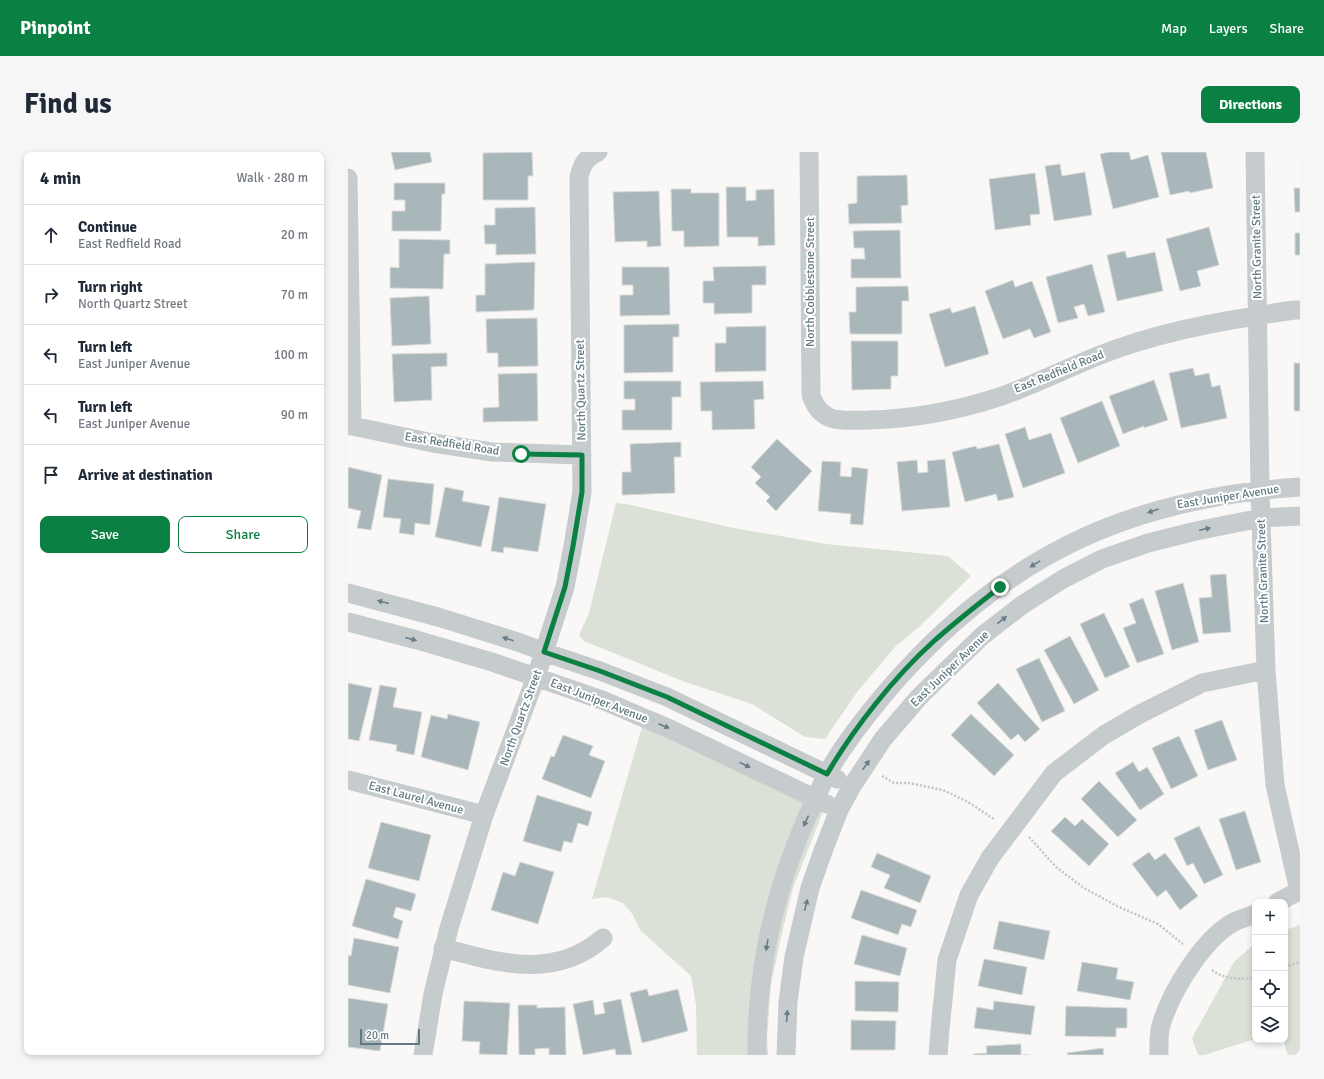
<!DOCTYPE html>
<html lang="en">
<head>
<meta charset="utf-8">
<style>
  :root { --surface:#fff; --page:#f6f6f7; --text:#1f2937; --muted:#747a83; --line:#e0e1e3; --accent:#0b8043 }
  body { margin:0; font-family:Signika,sans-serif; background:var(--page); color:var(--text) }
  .controls { position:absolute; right:12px; bottom:12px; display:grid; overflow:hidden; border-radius:8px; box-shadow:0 2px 6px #0003 }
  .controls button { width:36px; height:36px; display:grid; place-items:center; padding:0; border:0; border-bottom:1px solid var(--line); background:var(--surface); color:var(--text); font:20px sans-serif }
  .scale { position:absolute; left:12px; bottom:10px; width:60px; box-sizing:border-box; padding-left:4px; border:2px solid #617983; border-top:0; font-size:11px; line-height:14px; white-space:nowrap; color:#617983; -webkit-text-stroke:3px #fff; paint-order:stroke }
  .stop { position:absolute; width:12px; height:12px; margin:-9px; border:3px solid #0b8043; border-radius:50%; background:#fff }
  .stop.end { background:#0b8043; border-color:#fff; box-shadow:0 1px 4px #0008 }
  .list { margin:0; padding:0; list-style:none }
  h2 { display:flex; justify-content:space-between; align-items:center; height:52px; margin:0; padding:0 16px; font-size:17px }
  h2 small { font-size:13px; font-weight:400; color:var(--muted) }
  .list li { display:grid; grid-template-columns:26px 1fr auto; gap:12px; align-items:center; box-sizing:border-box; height:60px; padding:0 16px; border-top:1px solid var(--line) }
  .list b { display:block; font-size:15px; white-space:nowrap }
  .list p { margin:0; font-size:13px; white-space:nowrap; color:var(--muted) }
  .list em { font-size:13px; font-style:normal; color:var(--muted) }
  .actions { display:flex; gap:8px; padding:12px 16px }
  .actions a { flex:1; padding:9px 0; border:1px solid var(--accent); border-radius:8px; text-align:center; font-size:14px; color:var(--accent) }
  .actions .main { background:var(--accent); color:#fff }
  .icon { flex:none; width:22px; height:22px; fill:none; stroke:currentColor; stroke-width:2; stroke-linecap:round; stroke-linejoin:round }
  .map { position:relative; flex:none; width:952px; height:903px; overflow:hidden; border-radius:8px }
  header { display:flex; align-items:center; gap:24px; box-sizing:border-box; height:56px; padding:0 20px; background:var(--accent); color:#fff }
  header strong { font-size:19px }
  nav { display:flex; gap:22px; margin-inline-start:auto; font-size:14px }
  .intro { display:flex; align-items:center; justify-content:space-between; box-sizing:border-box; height:96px; padding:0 24px }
  h1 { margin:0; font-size:28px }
  .button { padding:10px 18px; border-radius:8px; background:var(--accent); color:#fff; font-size:14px; font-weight:700 }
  main { display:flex; gap:24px; padding:0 24px }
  aside { flex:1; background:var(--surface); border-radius:8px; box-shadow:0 2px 6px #0003 }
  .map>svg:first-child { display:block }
  .green { fill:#dbe1d6 }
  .building { fill:#a9b6ba; stroke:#dadad8 }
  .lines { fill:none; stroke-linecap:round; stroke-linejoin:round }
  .path { stroke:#c1c4c6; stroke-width:2.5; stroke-dasharray:2 2; stroke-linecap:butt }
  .minor { stroke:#c6cbce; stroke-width:19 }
  .oneway { fill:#667d87 }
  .route { stroke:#0b8043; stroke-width:5 }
  .labels { text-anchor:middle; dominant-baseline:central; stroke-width:4; stroke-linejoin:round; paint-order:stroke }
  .street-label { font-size:12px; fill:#617983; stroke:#fff }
</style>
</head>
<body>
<header>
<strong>Pinpoint</strong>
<nav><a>Map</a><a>Layers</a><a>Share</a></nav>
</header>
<div class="intro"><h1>Find us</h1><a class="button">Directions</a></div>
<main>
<aside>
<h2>4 min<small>Walk · 280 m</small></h2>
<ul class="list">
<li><svg class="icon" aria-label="ahead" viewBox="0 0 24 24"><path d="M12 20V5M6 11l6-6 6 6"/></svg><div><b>Continue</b><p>East Redfield Road</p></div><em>20 m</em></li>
<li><svg class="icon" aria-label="right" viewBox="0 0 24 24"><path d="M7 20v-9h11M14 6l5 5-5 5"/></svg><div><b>Turn right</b><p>North Quartz Street</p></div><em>70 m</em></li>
<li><svg class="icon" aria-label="left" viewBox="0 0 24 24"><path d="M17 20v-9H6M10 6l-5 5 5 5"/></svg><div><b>Turn left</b><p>East Juniper Avenue</p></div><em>100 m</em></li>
<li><svg class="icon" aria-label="left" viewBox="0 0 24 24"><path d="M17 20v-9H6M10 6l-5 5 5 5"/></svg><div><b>Turn left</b><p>East Juniper Avenue</p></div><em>90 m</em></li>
<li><svg class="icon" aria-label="arrive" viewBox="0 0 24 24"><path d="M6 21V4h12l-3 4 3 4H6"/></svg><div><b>Arrive at destination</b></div></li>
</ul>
<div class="actions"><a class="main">Save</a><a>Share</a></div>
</aside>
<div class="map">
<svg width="952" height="903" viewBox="0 0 952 903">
  <rect width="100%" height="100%" fill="#f9f8f6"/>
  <!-- green -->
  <path class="green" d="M268,351L278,352L386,376L478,392L600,404L623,424L572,474L547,495L509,540L477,587L457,585L404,552L337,530L236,489L231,483L241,461Z
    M294,575L478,652L445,736L433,785L423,832L419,887L420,903H349L348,853L343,824L292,778L285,763L275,751L258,745L244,747Z
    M952,773V903H940L935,888H937V778Z
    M907,791V887L856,903H850L844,886L886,810Z"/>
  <!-- building -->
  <path class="building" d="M43,0H82L84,10L47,18Z
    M184,0L185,24H180V48H135V1Z
    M762,0H781L783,8L800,3L811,45L765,57L752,2Z
    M813,0H858L865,36L842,41L841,39L822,43Z
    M712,12L714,24L737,20L744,63L706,69L697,14Z
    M687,21L692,62L682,63L683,73L647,78L641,27Z
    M559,23L560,53L553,54L554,71L501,72L500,52L509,51V24Z
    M46,31H97V42H94L93,79H44V59H57V48H46Z
    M378,35H398V49L408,48V38L426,37L427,93L410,94V85H379Z
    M946,36H952V60H947Z
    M323,37H343V41H371V94L336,95V79H324Z
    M311,39L313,94L299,95V89L267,90L265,40Z
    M187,55L188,102L148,103V92H137L136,73H147V56Z
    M861,75L871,113L849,119L853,134L832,139L818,87Z
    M552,78L553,126H503V107H517L516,96H506L505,79Z
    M947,81H952V103H947Z
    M51,87L102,88V102H96L95,137L42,136V115L51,116Z
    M777,99L779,106L807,100L815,139L769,149L759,103Z
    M187,110L186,158L128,160V143H137V112Z
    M744,112L757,160L740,164L736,152L726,155L730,166L710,171L698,125Z
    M418,114V133H404V161L366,162V151H355V129H366L365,115Z
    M274,115H321L322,163L272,164V143H285V133H274Z
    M665,128L667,135L684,129L703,180L686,186L682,177L655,187L637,139Z
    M560,134L561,149H554V182H502L501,160H508V135Z
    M81,144L83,192L44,194L42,146Z
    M627,154L641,202L597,215L581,162L602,156L604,161Z
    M189,166L190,214L150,215V201H139L138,167Z
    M331,172V185H325V220L276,221V173Z
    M418,174V219L367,220V191H378V175Z
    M503,189H550V224H543V237L504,238Z
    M99,201V214L83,215L84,248L46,250L44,202Z
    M946,211H952V259H946Z
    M845,216L847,224L861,221L864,235L872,233L879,266L833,276L821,221Z
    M189,221L190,269L135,270V256L151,255L150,222Z
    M806,228L820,268L796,276V274L775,282L761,244Z
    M276,229H333V245H324V278H274V258H287V247H276Z
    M415,229L416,247L406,248L407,277L364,278V259H353L352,230Z
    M754,249L772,294L730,311L712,266Z
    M677,275L681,288L703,281L717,321L675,336L657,282Z
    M429,287L464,319L428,359L418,349L422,345L407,331L413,325L403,315Z
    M333,290V305H326L327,341L274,343V320H283L282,292Z
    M651,292L666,345L650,349L648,342L617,350L604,300L628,294L629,297Z
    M597,307L602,355L554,359L549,310L569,308L570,321L580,320L579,309Z
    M474,309L493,310L492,324L503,325L504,315L520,317L515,373L502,372L503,362L470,359Z
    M0,315L34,323L23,378L9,376L13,359L0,356Z
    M40,327L86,332L82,373L67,371L66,383L51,381L53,367L35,365Z
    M97,335L116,339L114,349L142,354L133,395L87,385Z
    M151,345L198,352L190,400L156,395L155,401L143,399Z
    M878,422L883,480L855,482L851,446L864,445L862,423Z
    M835,431L851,490L824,498L807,439Z
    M795,446L816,502L789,511L775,476L788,471L781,452Z
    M756,461L782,515L757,526L732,472Z
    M722,484L751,538L726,552L696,498Z
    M691,506L717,559L694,570L668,517Z
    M0,531L24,536L11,589L0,587Z
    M650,531L692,577L677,590L670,582L663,588L629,551Z
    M32,533L49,536L45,555L74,560L66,603L48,599L49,593L21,588Z
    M100,562L132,570L120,618L73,605L83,563L99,567Z
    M623,562L666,603L646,624L603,583Z
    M874,568L889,608L860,618L846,578Z
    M215,583L245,594L241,603L257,609L243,646L194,627L203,604L206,605Z
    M831,584L850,624L823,637L804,596Z
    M785,610L791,620L799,615L816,642L792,658L767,621Z
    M751,629L789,668L770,685L733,647Z
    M189,643L244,660L240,674L230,671L224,691L216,689L213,700L175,689Z
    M897,659L913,710L888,718L871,667Z
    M717,665L727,674L734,667L761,692L741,714L703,679Z
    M33,670L83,683L71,729L20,716Z
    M851,674L875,723L856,732L845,711L839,714L826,686Z
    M801,700L807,708L817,701L850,744L832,758L818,738L809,745L784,712Z
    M529,701L583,724L572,751L536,736L542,723L523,715Z
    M172,710L206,720L190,772L143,758L155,720L167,724Z
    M18,727L68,742L63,759L48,755L45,765L55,769L50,787L4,774Z
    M513,738L569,758L563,775L554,772L550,783L503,766Z
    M651,769L702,779L696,808L645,797Z
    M514,783L559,796L552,824L506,812Z
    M6,786L51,795L42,841L0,833V803L3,804Z
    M636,807L679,815L674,843L630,834Z
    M734,810L770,816L768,827L786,830L782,848L729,839Z
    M507,829L551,830L550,860L507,859Z
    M299,837L301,844L330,837L340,879L294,891L282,841Z
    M0,846L40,852L32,899L0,895Z
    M273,847L284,903H268L267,897L235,903L225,852L245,848L247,863L257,861L255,851Z
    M116,849L162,851L159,903L131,902L132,890L114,889Z
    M646,849L687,854L683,883L626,876L629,855L645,858Z
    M170,853H189V856L217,855L218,903H201V896L187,897V903H171Z
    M718,854L779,856V876H768V885L717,884Z
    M503,868L548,869L547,898H503Z
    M673,892V903H682H625V902L639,901L638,894Z
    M755,896L756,903H720L719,901Z"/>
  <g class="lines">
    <!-- path -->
    <path class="path" d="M534,624L546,631H561L595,638L620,650L646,667
      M681,685L708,715L736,736L769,754L810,772L835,792
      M937,815L952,810
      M864,818C875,827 893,828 907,826"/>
    <!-- minor -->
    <path class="minor" d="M461,0L463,243C473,273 494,268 520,268C565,267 608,259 651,245C692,231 730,210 771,196C828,176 887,167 946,158H952
      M907,0L912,338L918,518L927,633L951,739L930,750
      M0,26L4,274
      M0,273L85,291L144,300L234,303
      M0,441L90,465L173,491L196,500L252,519L319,545L489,627
      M0,470L69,488L144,510L254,548L322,577L479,652
      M0,628L136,663
      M95,796C151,811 207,828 255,786
      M75,903L85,842L101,776L136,663L188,525L217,435L225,394L234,340L231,25C234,13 237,6 250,0
      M409,903C408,821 426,740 459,665C466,651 472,636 479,622C491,600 506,580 521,561C578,489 649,426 732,387C801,355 876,340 952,335
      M438,903L440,850L446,805L462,736L475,699L491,658L504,634L535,587L572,544L634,484L674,453L715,427L754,407L800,391L848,379L913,366L952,364
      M590,903L592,878L599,808L621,743L642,706L706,621L756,583L792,562L854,531L918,518
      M811,903C811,893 810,879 814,870C824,838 855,788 884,771C891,767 900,765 907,762"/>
  </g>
  <!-- one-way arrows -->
  <defs><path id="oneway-solid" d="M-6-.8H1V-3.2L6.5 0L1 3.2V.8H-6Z"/></defs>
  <g class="oneway">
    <use href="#oneway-solid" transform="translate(805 359) rotate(161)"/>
    <use href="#oneway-solid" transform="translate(857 377) rotate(-12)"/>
    <use href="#oneway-solid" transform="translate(687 412) rotate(148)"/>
    <use href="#oneway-solid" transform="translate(35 450) rotate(-165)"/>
    <use href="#oneway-solid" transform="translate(654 468) rotate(-38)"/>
    <use href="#oneway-solid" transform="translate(63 487) rotate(15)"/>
    <use href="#oneway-solid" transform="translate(160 487) rotate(-163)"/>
    <use href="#oneway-solid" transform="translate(316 574) rotate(23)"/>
    <use href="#oneway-solid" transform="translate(397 613) rotate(26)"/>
    <use href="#oneway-solid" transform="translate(518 613) rotate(-55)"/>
    <use href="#oneway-solid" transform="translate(458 669) rotate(115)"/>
    <use href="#oneway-solid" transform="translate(458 753) rotate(-76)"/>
    <use href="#oneway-solid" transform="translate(419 793) rotate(100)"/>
    <use href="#oneway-solid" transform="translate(439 864) rotate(-86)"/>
  </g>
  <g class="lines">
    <!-- route -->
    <path class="route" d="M173,302L234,303V340L225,394L217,435L196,500L252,519L319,545L479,622C506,576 546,525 586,489C607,470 629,453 652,435"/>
  </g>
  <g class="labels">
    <!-- street labels -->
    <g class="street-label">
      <text transform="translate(909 95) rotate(-91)">North Granite Street</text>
      <text transform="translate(462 130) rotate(-90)">North Cobblestone Street</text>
      <text transform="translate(711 220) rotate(-22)">East Redfield Road</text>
      <text transform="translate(233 238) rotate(-91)">North Quartz Street</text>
      <text transform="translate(104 292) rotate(9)">East Redfield Road</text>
      <text transform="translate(880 345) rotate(-9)">East Juniper Avenue</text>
      <text transform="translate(915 419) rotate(-92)">North Granite Street</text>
      <text transform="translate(602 517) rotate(-44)">East Juniper Avenue</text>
      <text transform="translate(251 549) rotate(21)">East Juniper Avenue</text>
      <text transform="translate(173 566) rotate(-70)">North Quartz Street</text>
      <text transform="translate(68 646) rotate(15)">East Laurel Avenue</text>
    </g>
  </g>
</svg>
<div class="controls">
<button>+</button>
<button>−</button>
<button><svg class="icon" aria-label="locate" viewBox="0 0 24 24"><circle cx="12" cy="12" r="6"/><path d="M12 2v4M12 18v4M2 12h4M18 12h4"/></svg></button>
<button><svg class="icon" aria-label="layers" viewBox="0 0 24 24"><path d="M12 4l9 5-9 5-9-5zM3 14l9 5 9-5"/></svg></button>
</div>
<div class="scale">20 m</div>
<div class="stop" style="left:173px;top:302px"></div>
<div class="stop end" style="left:652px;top:435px"></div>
</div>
</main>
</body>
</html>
